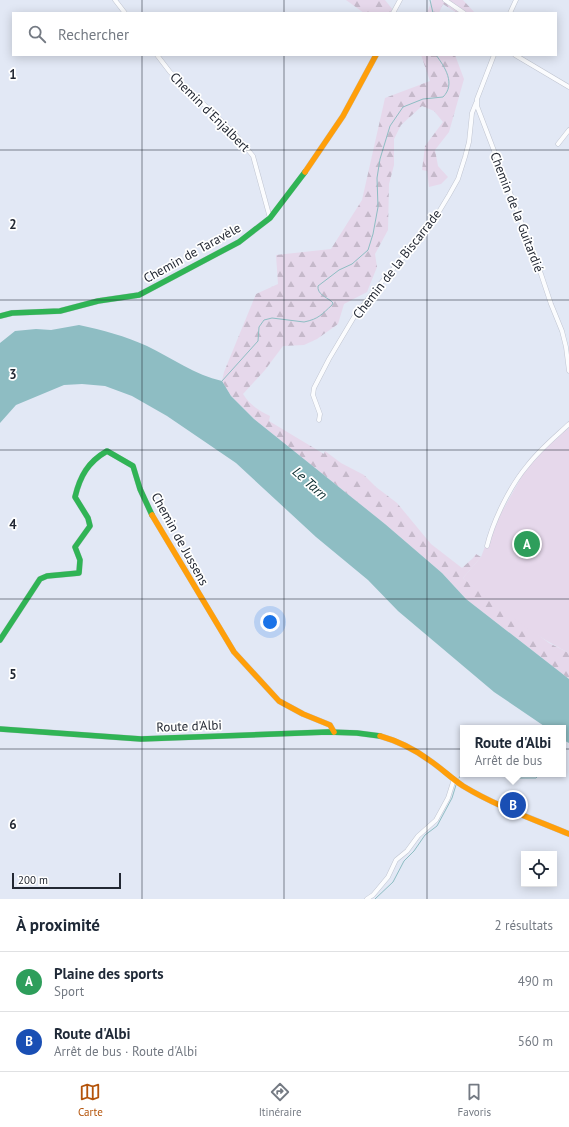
<!DOCTYPE html>
<html lang="fr">
<head>
<meta charset="utf-8">
<style>
  :root { --surface:#fff; --page:#f6f6f7; --text:#1f2937; --muted:#747a83; --line:#e0e1e3; --accent:#b45309 }
  body { margin:0; font-family:"PT Sans",sans-serif; background:var(--page); color:var(--text) }
  .controls { position:absolute; right:12px; bottom:12px; display:grid; overflow:hidden; border-radius:0px; box-shadow:0 2px 10px #0003 }
  .controls button { width:36px; height:36px; display:grid; place-items:center; padding:0; border:0; border-bottom:1px solid var(--line); background:var(--surface); color:var(--text); font:20px sans-serif }
  .scale { position:absolute; left:12px; bottom:10px; width:109px; box-sizing:border-box; padding-left:4px; border:2px solid #232833; border-top:0; font-size:11px; line-height:14px; white-space:nowrap; color:#232833; -webkit-text-stroke:3px #fff; paint-order:stroke }
  .you { position:absolute; left:270px; top:622px; width:14px; height:14px; margin:-10px; border:3px solid #fff; border-radius:50%; background:#1a73e8; box-shadow:0 0 0 6px #1a73e833 }
  .badge { display:grid; place-items:center; width:26px; height:26px; border-radius:50%; background:var(--accent); color:#fff; font-size:13px; font-weight:700 }
  .pin { position:absolute; translate:-50% -50%; border:2px solid #fff; box-shadow:0 1px 4px #0006 }
  .popup { position:absolute; left:460px; top:725px; width:106px; height:52px; box-sizing:border-box; display:grid; place-content:center; border-radius:0px; background:var(--surface); filter:drop-shadow(0 1px 3px #0005); font-size:13px; white-space:nowrap; color:var(--muted) }
  .popup b { font-size:15px; color:var(--text) }
  .popup::after { content:''; position:absolute; left:50%; top:100%; margin-left:-8px; border:8px solid transparent; border-top-color:var(--surface) }
  .list { margin:0; padding:0; list-style:none }
  h2 { display:flex; justify-content:space-between; align-items:center; height:52px; margin:0; padding:0 16px; font-size:17px }
  h2 small { font-size:13px; font-weight:400; color:var(--muted) }
  .list li { display:grid; grid-template-columns:26px 1fr auto; gap:12px; align-items:center; box-sizing:border-box; height:60px; padding:0 16px; border-top:1px solid var(--line) }
  .list b { display:block; font-size:15px; white-space:nowrap }
  .list p { margin:0; font-size:13px; white-space:nowrap; color:var(--muted) }
  .list em { font-size:13px; font-style:normal; color:var(--muted) }
  .icon { flex:none; width:22px; height:22px; fill:none; stroke:currentColor; stroke-width:2; stroke-linecap:round; stroke-linejoin:round }
  .map { position:relative; flex:none; width:569px; height:899px; overflow:hidden }
  .search { position:absolute; background:var(--surface); box-shadow:0 2px 10px #0003; left:12px; right:12px; top:12px; height:44px; display:flex; align-items:center; gap:10px; box-sizing:border-box; padding:0 14px; border-radius:0px; color:var(--muted); font-size:15px }
  .sheet { height:172px; background:var(--surface) }
  nav { display:flex; justify-content:space-around; align-items:center; box-sizing:border-box; height:56px; border-top:1px solid var(--line); background:var(--surface); font-size:11px; color:var(--muted) }
  nav a { display:grid; justify-items:center; gap:2px }
  nav .on { color:var(--accent) }
  .map>svg:first-child { display:block }
  .forest { fill:url(#forest-firs) }
  .park { fill:#e6d8eb }
  .water { fill:#8ebdc3 }
  .lines { fill:none; stroke-linecap:round; stroke-linejoin:round }
  .stream { stroke:#8ebdc3; stroke-width:1 }
  .street-casing { stroke:#c0c5d1; stroke-width:5 }
  .fast-casing { stroke:#c0c5d1; stroke-width:6 }
  .slow-casing { stroke:#c0c5d1; stroke-width:6 }
  .street { stroke:#fbfcfe; stroke-width:4 }
  .fast { stroke:#30b455; stroke-width:5.5 }
  .slow { stroke:#ff9f0a; stroke-width:5.5 }
  .grid { fill:none; stroke:#232833; stroke-width:1; stroke-opacity:0.55 }
  .labels { text-anchor:middle; dominant-baseline:central; stroke-width:3.5; stroke-linejoin:round; paint-order:stroke }
  .street-label { font-size:13px; fill:#232833; stroke:#fff }
  .water-label { font-size:14px; font-style:italic; fill:#0e2f31; stroke:#fff }
  .grid-label { font-size:13px; text-anchor:middle; font-weight:bold; fill:#232833; stroke:#fff; stroke-width:3.5; stroke-linejoin:round; paint-order:stroke }
</style>
</head>
<body>
<div class="map">
<svg width="569" height="899" viewBox="0 0 569 899">
  <defs>
    <pattern id="forest-firs" width="22" height="20" patternUnits="userSpaceOnUse"><rect width="22" height="20" fill="#e6d8eb"/><path d="M5 1l3.5 6h-7zM16 11l3.5 6h-7z" fill="#c5b9ca"/></pattern>
  </defs>
  <rect width="100%" height="100%" fill="#e2e8f5"/>
  <!-- forest -->
  <path class="forest" d="M346,0H385L393,10L391,13H364Z
    M432,0H463L475,13H457L443,4L439,13H427Z
    M421,55H455L464,79L449,132L435,150L438,166L448,177L441,184L429,187L427,171L422,170L425,146L443,122L434,111L422,106L401,125L394,139V165L389,184L388,230L375,254L377,267L367,292L344,304L338,324L317,339L304,345L283,346L265,370L243,394C250,405 258,410 270,416L269,421L324,454L325,451L341,463L364,475L376,487L397,503L431,544L462,568L473,558L476,554L481,557L463,578L549,643L569,653V679L466,599L442,573L385,524L254,419L231,396L222,381L224,372L256,294L278,284L276,255L331,249L362,200L385,98L430,81Z"/>
  <!-- park -->
  <path class="park" d="M569,427V653C530,634 497,605 463,578L481,557L491,531L523,474L536,457Z"/>
  <!-- water -->
  <path class="water" d="M79,325C103,330 125,336 147,346C172,358 195,375 222,381L231,396L254,419L385,524L442,573L466,599L569,679V743L563,740V728H547L494,692L398,611L368,580L316,537L236,463L167,416L132,396L105,386L82,384L64,385L16,405L0,423V343L15,331L36,329L51,330Z"/>
  <g class="lines">
    <!-- stream -->
    <path class="stream" d="M430,0L433,13
      M222,381L258,341L259,327L264,320L272,318L304,322C319,319 322,314 332,305L333,303L331,301C326,297 317,294 318,286L339,270L352,264L368,250L373,234L378,207L377,178L380,159L390,126L403,107L423,99L443,97C456,84 445,67 436,55
      M512,774L517,778H536L540,774
      M459,778L463,772
      M375,899L393,882L404,861L414,851L425,835L437,826L452,798L456,785"/>
    <!-- street casing -->
    <g class="street-casing">
      <path id="street" d="M115,0L125,13
        M445,0L464,13
        M393,13L400,0
        M510,13L516,0
        M157,55L170,72L235,134L253,156L270,218
        M494,55L477,99V106L541,274L551,304L562,331L566,347L569,371
        M515,55L569,87
        M558,144L569,130
        M319,420L320,414L313,395L314,388L329,359L354,317L374,291L431,225L449,195L458,179L465,157L469,142L472,113L476,103
        M487,546C493,521 510,486 527,466C539,450 555,437 569,424
        M367,899L373,895L388,877L396,860L407,851L418,836L436,820L448,798L454,779"/>
    </g>
    <!-- fast casing -->
    <g class="fast-casing">
      <path id="fast" d="M0,316L12,313L60,311L98,301L139,295L239,242L270,218L305,172
        M0,640L40,579L47,576L79,573L80,560L75,547L90,526L88,518L75,497C80,476 88,462 107,451L133,466L140,489L152,515
        M0,729L141,739L328,732L357,733L380,736"/>
    </g>
    <!-- slow casing -->
    <g class="slow-casing">
      <path id="slow" d="M305,172L343,116L376,55
        M152,515L234,652L279,701L303,714L330,725L334,732
        M380,736C398,741 414,749 429,760C441,768 451,778 463,786C496,806 533,819 569,834"/>
    </g>
    <!-- street -->
    <use href="#street" class="street"/>
    <!-- fast -->
    <use href="#fast" class="fast"/>
    <!-- slow -->
    <use href="#slow" class="slow"/>
  </g>
  <!-- grid -->
  <path class="grid" d="M142,0V13M284,0V13M427,0V13M142,55V899M284,55V899M427,55V899M0,150H569M0,300H569M0,450H569M0,599H569M0,749H569"/>
  <g class="labels">
    <!-- street labels -->
    <g class="street-label">
      <text transform="translate(210 112) rotate(45)">Chemin d'Enjalbert</text>
      <text transform="translate(517 212) rotate(69)">Chemin de la Guitardié</text>
      <text transform="translate(192 253) rotate(-29)">Chemin de Taravèle</text>
      <text transform="translate(397 264) rotate(-52)">Chemin de la Biscarrade</text>
      <text transform="translate(180 539) rotate(61)">Chemin de Jussens</text>
      <text transform="translate(189 726) rotate(-2)">Route d'Albi</text>
    </g>
    <!-- water labels -->
    <g class="water-label">
      <text transform="translate(310 483) rotate(42)">Le Tarn</text>
    </g>
  </g>
  <g class="grid-label">
    <text x="13" y="79">1</text>
    <text x="13" y="229">2</text>
    <text x="13" y="379">3</text>
    <text x="13" y="529">4</text>
    <text x="13" y="679">5</text>
    <text x="13" y="829">6</text>
  </g>
</svg>
<div class="controls">
<button><svg class="icon" aria-label="locate" viewBox="0 0 24 24"><circle cx="12" cy="12" r="6"/><path d="M12 2v4M12 18v4M2 12h4M18 12h4"/></svg></button>
</div>
<div class="scale">200 m</div>
<div class="you"></div>
<div class="pin badge" style="left:527px;top:544px;background:#2e9e5b">A</div>
<div class="pin badge" style="left:513px;top:805px;background:#1a4fb4">B</div>
<div class="popup"><b>Route d'Albi</b>Arrêt de bus</div>
<div class="search"><svg class="icon" aria-label="search" viewBox="0 0 24 24"><circle cx="10" cy="10" r="6"/><path d="M15 15l6 6"/></svg>Rechercher</div>
</div>
<section class="sheet">
<h2>À proximité<small>2 résultats</small></h2>
<ul class="list">
<li><span class="badge" style="background:#2e9e5b">A</span><div><b>Plaine des sports</b><p>Sport</p></div><em>490 m</em></li>
<li><span class="badge" style="background:#1a4fb4">B</span><div><b>Route d'Albi</b><p>Arrêt de bus · Route d'Albi</p></div><em>560 m</em></li>
</ul>
</section>
<nav>
<a class="on"><svg class="icon" aria-label="map" viewBox="0 0 24 24"><path d="M3 6l6-2 6 2 6-2v14l-6 2-6-2-6 2zM9 4v14M15 6v14"/></svg>Carte</a>
<a><svg class="icon" aria-label="directions" viewBox="0 0 24 24"><path d="M12 3l9 9-9 9-9-9zM9 14v-3h6M13 9l2 2-2 2"/></svg>Itinéraire</a>
<a><svg class="icon" aria-label="saved" viewBox="0 0 24 24"><path d="M7 4h10v16l-5-4-5 4z"/></svg>Favoris</a>
</nav>
</body>
</html>
